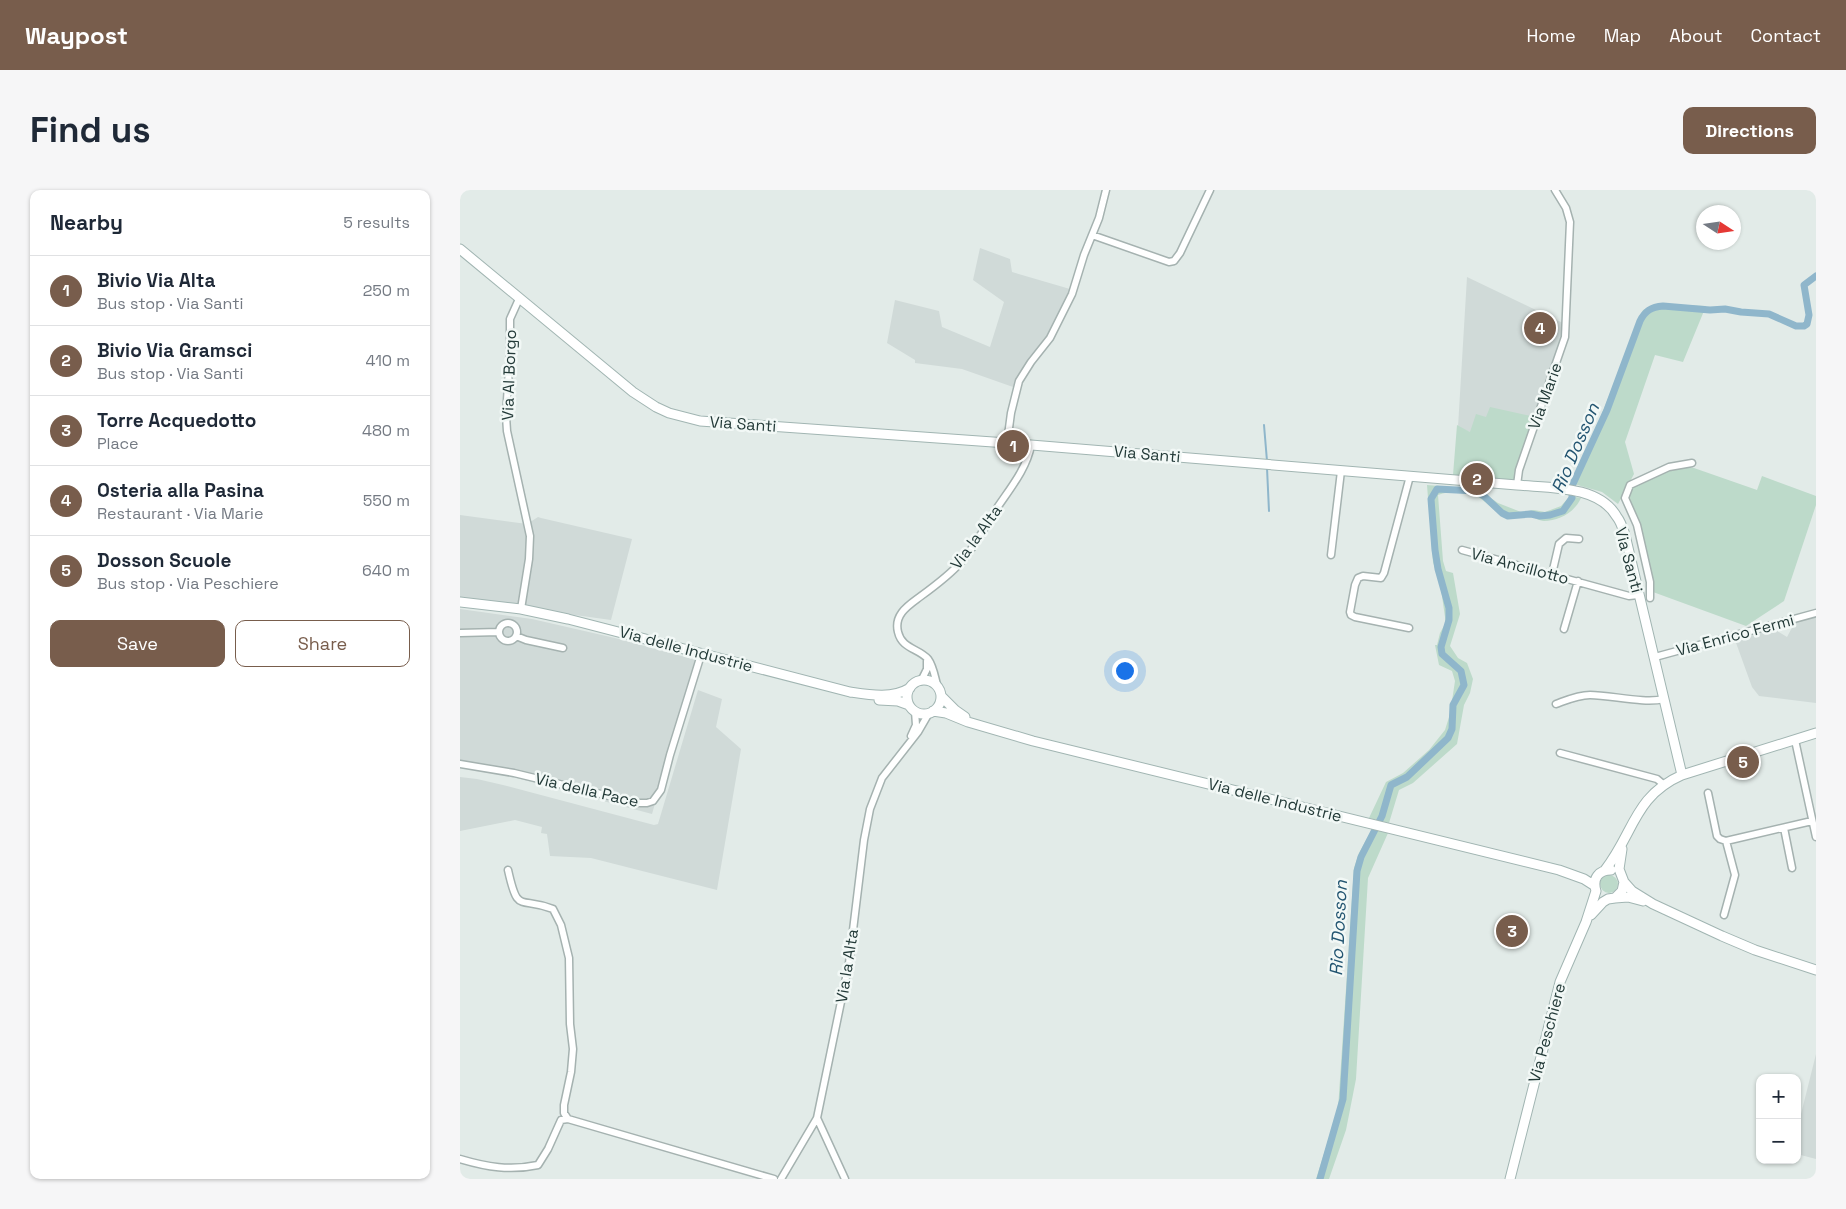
<!DOCTYPE html>
<html lang="en">
<head>
<meta charset="utf-8">
<style>
  :root { --surface:#fff; --page:#f6f6f7; --text:#1f2937; --muted:#747a83; --line:#e0e1e3; --accent:#785d4c }
  body { margin:0; font-family:"Space Grotesk",sans-serif; background:var(--page); color:var(--text) }
  .controls { position:absolute; right:15px; bottom:15px; display:grid; overflow:hidden; border-radius:10px; box-shadow:0 1px 4px #0004 }
  .controls button { width:45px; height:45px; display:grid; place-items:center; padding:0; border:0; border-bottom:1px solid var(--line); background:var(--surface); color:var(--text); font:25px sans-serif }
  .compass { position:absolute; left:1236px; top:15px; width:45px; height:45px; border-radius:50%; background:var(--surface); box-shadow:0 1px 4px #0004; rotate:102deg }
  .you { position:absolute; left:664px; top:480px; width:18px; height:18px; margin:-12px; border:4px solid #fff; border-radius:50%; background:#1a73e8; box-shadow:0 0 0 8px #1a73e833 }
  .badge { display:grid; place-items:center; width:32px; height:32px; border-radius:50%; background:var(--accent); color:#fff; font-size:16px; font-weight:700 }
  .pin { position:absolute; translate:-50% -50%; border:2px solid #fff; box-shadow:0 1px 5px #0006 }
  .list { margin:0; padding:0; list-style:none }
  h2 { display:flex; justify-content:space-between; align-items:center; height:65px; margin:0; padding:0 20px; font-size:21px }
  h2 small { font-size:16px; font-weight:400; color:var(--muted) }
  .list li { display:grid; grid-template-columns:32px 1fr auto; gap:15px; align-items:center; box-sizing:border-box; height:70px; padding:0 20px; border-top:1px solid var(--line) }
  .list b { display:block; font-size:19px; white-space:nowrap }
  .list p { margin:0; font-size:16px; white-space:nowrap; color:var(--muted) }
  .list em { font-size:16px; font-style:normal; color:var(--muted) }
  .actions { display:flex; gap:10px; padding:15px 20px }
  .actions a { flex:1; padding:11px 0; border:1px solid var(--accent); border-radius:10px; text-align:center; font-size:18px; color:var(--accent) }
  .actions .main { background:var(--accent); color:#fff }
  .map { position:relative; flex:none; width:1356px; height:989px; overflow:hidden; border-radius:10px }
  header { display:flex; align-items:center; gap:30px; box-sizing:border-box; height:70px; padding:0 25px; background:var(--accent); color:#fff }
  header strong { font-size:24px }
  nav { display:flex; gap:28px; margin-inline-start:auto; font-size:18px }
  .intro { display:flex; align-items:center; justify-content:space-between; box-sizing:border-box; height:120px; padding:0 30px }
  h1 { margin:0; font-size:35px }
  .button { padding:12px 22px; border-radius:10px; background:var(--accent); color:#fff; font-size:18px; font-weight:700 }
  main { display:flex; gap:30px; padding:0 30px }
  aside { flex:1; background:var(--surface); border-radius:10px; box-shadow:0 1px 4px #0004 }
  .map>svg:first-child { display:block }
  .built { fill:#d0dad8 }
  .green { fill:#bddaca }
  .lines { fill:none; stroke-linecap:round; stroke-linejoin:round }
  .stream { stroke:#8fb6cb; stroke-width:2 }
  .canal { stroke:#8fb6cb; stroke-width:7 }
  .street-casing { stroke:#a5b2b0; stroke-width:9 }
  .secondary-casing { stroke:#a1b5b2; stroke-width:11 }
  .street { stroke:#fff; stroke-width:6 }
  .secondary { stroke:#fff; stroke-width:9 }
  .labels { text-anchor:middle; dominant-baseline:central; stroke-width:5; stroke-linejoin:round; paint-order:stroke }
  .street-label { font-size:16px; fill:#233a38; stroke:#f2f8f6 }
  .water-label { font-size:18px; font-style:italic; fill:#235571; stroke:#f2f8f6 }
</style>
</head>
<body>
<header>
<strong>Waypost</strong>
<nav><a>Home</a><a>Map</a><a>About</a><a>Contact</a></nav>
</header>
<div class="intro"><h1>Find us</h1><a class="button">Directions</a></div>
<main>
<aside>
<h2>Nearby<small>5 results</small></h2>
<ul class="list">
<li><span class="badge">1</span><div><b>Bivio Via Alta</b><p>Bus stop · Via Santi</p></div><em>250 m</em></li>
<li><span class="badge">2</span><div><b>Bivio Via Gramsci</b><p>Bus stop · Via Santi</p></div><em>410 m</em></li>
<li><span class="badge">3</span><div><b>Torre Acquedotto</b><p>Place</p></div><em>480 m</em></li>
<li><span class="badge">4</span><div><b>Osteria alla Pasina</b><p>Restaurant · Via Marie</p></div><em>550 m</em></li>
<li><span class="badge">5</span><div><b>Dosson Scuole</b><p>Bus stop · Via Peschiere</p></div><em>640 m</em></li>
</ul>
<div class="actions"><a class="main">Save</a><a>Share</a></div>
</aside>
<div class="map">
<svg width="1356" height="989" viewBox="0 0 1356 989">
  <rect width="100%" height="100%" fill="#e2ebe8"/>
  <!-- built -->
  <path class="built" d="M520,58L550,69L552,82L610,99L603,119L587,147L559,184L553,197L502,179L455,173V170L427,153L435,110L479,121L482,137L530,157L544,112L513,90Z
    M1007,87L1103,133V145L1075,227L1019,246L998,237Z
    M0,325L67,334L78,327L81,328L172,349L151,430L0,409Z
    M0,419L72,429L155,448L236,470L192,624L45,585L19,579L0,578Z
    M1356,426V513L1299,506L1292,497L1275,450L1314,439L1327,447L1335,432Z
    M238,500L262,509L256,537L281,559L257,700L131,668L90,666L87,644L81,643L82,637L55,630L0,641V587L17,589L43,595L194,635L198,634Z
    M1356,864V969L1337,964V940Z"/>
  <!-- green -->
  <path class="green" d="M1196,114L1246,116L1223,172L1195,165L1165,252L1174,284L1158,314L1142,302L1114,294L1183,120Z
    M1030,217L1075,227L1054,290L993,285L997,235L1010,242L1016,224L1026,227Z
    M1215,278H1234L1297,300L1302,286L1356,306V315L1324,411L1286,436L1193,402L1180,361L1167,306L1170,295Z
    M967,295L1018,299L1038,313L1061,322L1074,320L1085,322L1101,316L1110,306L1121,308C1115,322 1099,331 1084,331C1079,331 1074,327 1069,326C1061,326 1055,330 1047,327C1038,324 1032,318 1025,312C1012,300 994,299 978,305L983,371L986,381L993,383L1000,424L990,456L998,468L1007,473L1013,489L1010,503L1004,515L997,554L953,593L939,600L929,633L909,628L926,592L943,583L969,560L985,540L990,524L995,491L992,481L979,475L975,455H977L980,443L985,434V427L981,399L973,372Z
    M912,639L928,643L908,688L896,889L886,940L869,989H856L878,919L894,678L899,663Z
    M1140 694a9 9 0 1 1 18 0a9 9 0 1 1-18 0Z"/>
  <g class="lines">
    <!-- stream -->
    <path class="stream" d="M804,235L807,271
      M807,278L809,321"/>
    <!-- canal -->
    <path class="canal" d="M860,989L883,909L897,681L901,667L922,626L931,595L947,587L988,548L992,539L993,515L1004,495L1001,481L982,464L981,457L989,430V418L978,379L975,360L971,309L977,299L1016,301L1024,306L1042,323L1048,326L1071,324L1080,326L1090,325L1103,321L1112,308V296L1147,220L1180,131C1185,121 1191,117 1203,116L1250,120L1265,119L1281,122L1309,124L1336,136H1344L1347,134L1349,125L1344,95L1356,86"/>
    <!-- street casing -->
    <g class="street-casing">
      <path id="street" d="M632,45L709,72L714,71L720,63L750,0
        M59,109L50,129V163L46,226L47,241L70,346L69,369L61,419
        M547,253L551,223L559,191L571,172L590,148L612,104L624,65L639,28L646,0
        M1057,295L1059,280L1105,147L1110,32L1106,18L1095,0
        M1002,360L1169,406L1178,405
        M871,365L881,281
        M1092,384L1099,354L1106,348L1119,349
        M1190,408V392L1177,335L1165,308L1170,295L1209,277L1232,273
        M39 442a9 9 0 1 1 18 0a9 9 0 1 1-18 0Z
        M949,438L895,427L891,425L890,422L895,395L898,388L903,386L921,388L924,383L950,286
        M1104,439L1118,391
        M0,443L39,442
        M56,446L66,450L103,458
        M1195,467L1356,423
        M461,491L467,479V471
        M478,498C475,489 474,477 468,469C458,458 442,459 438,442C434,426 446,417 457,409C472,398 489,386 501,372C515,357 524,338 535,321C548,301 567,279 571,255
        M1096,514C1107,510 1118,505 1130,505C1151,505 1184,514 1204,509
        M451,546L456,535L455,521
        M1335,550L1356,647
        M1100,563L1197,589L1203,594
        M0,574L54,583L178,613H187L193,611L201,600L210,565L240,468
        M1248,603L1257,646L1260,649L1266,651L1275,685L1264,725
        M1324,638L1332,678
        M1266,651L1352,631
        M48,680C58,725 59,706 93,719L101,735L109,768L110,834L113,859L111,882L104,915V923L108,929
        M0,969C27,977 50,981 78,975L88,959L101,930L108,929L314,989
        M321,989L357,928
        M385,989L357,928L389,773L404,650L410,619L422,588L458,542L469,523"/>
    </g>
    <!-- secondary casing -->
    <g class="secondary-casing">
      <path id="secondary" d="M0,59L173,202L196,217L209,223L240,231L547,253L1057,295C1089,298 1139,295 1157,327C1161,332 1163,339 1165,345L1222,585
        M0,412L61,419L108,429L390,502C410,505 432,509 450,498
        M447 507a17 17 0 1 1 34 0a17 17 0 1 1-34 0Z
        M481,506L495,520L505,527
        M419,510L438,511L449,515
        M473,521L486,523L508,532L573,551L1099,680L1124,689L1135,696
        M1145,680C1174,643 1174,606 1222,585L1356,543
        M1164,692L1172,701L1193,714L1262,746L1295,760L1356,780
        M1136,701C1132,688 1139,680 1151,680
        M1155,708L1168,707L1183,711
        M1131,725L1143,712L1148,709L1155,708L1162,701L1164,692L1159,679L1162,659
        M1050,989L1100,792L1126,732L1136,701"/>
    </g>
    <!-- street -->
    <use href="#street" class="street"/>
    <!-- secondary -->
    <use href="#secondary" class="secondary"/>
  </g>
  <g class="labels">
    <!-- street labels -->
    <g class="street-label">
      <text transform="translate(49 185) rotate(-88)">Via Al Borgo</text>
      <text transform="translate(1085 206) rotate(-70)">Via Marie</text>
      <text transform="translate(283 234) rotate(4)">Via Santi</text>
      <text transform="translate(687 264) rotate(5)">Via Santi</text>
      <text transform="translate(516 347) rotate(-54)">Via la Alta</text>
      <text transform="translate(1169 370) rotate(75)">Via Santi</text>
      <text transform="translate(1060 376) rotate(15)">Via Ancillotto</text>
      <text transform="translate(1275 445) rotate(-15)">Via Enrico Fermi</text>
      <text transform="translate(226 459) rotate(15)">Via delle Industrie</text>
      <text transform="translate(127 600) rotate(13)">Via della Pace</text>
      <text transform="translate(815 610) rotate(14)">Via delle Industrie</text>
      <text transform="translate(387 776) rotate(-81)">Via la Alta</text>
      <text transform="translate(1087 843) rotate(-75)">Via Peschiere</text>
    </g>
    <!-- water labels -->
    <g class="water-label">
      <text transform="translate(1115 258) rotate(-67)">Rio Dosson</text>
      <text transform="translate(878 738) rotate(-87)">Rio Dosson</text>
    </g>
  </g>
</svg>
<div class="controls">
<button>+</button>
<button>−</button>
</div>
<svg class="compass" viewBox="-18 -18 36 36"><path d="M0-13l5 13h-10z" fill="#e53935"/><path d="M0 13l5-13h-10z" fill="#747a83"/></svg>
<div class="you"></div>
<div class="pin badge" style="left:553px;top:256px">1</div>
<div class="pin badge" style="left:1017px;top:289px">2</div>
<div class="pin badge" style="left:1052px;top:741px">3</div>
<div class="pin badge" style="left:1080px;top:138px">4</div>
<div class="pin badge" style="left:1283px;top:572px">5</div>
</div>
</main>
</body>
</html>
